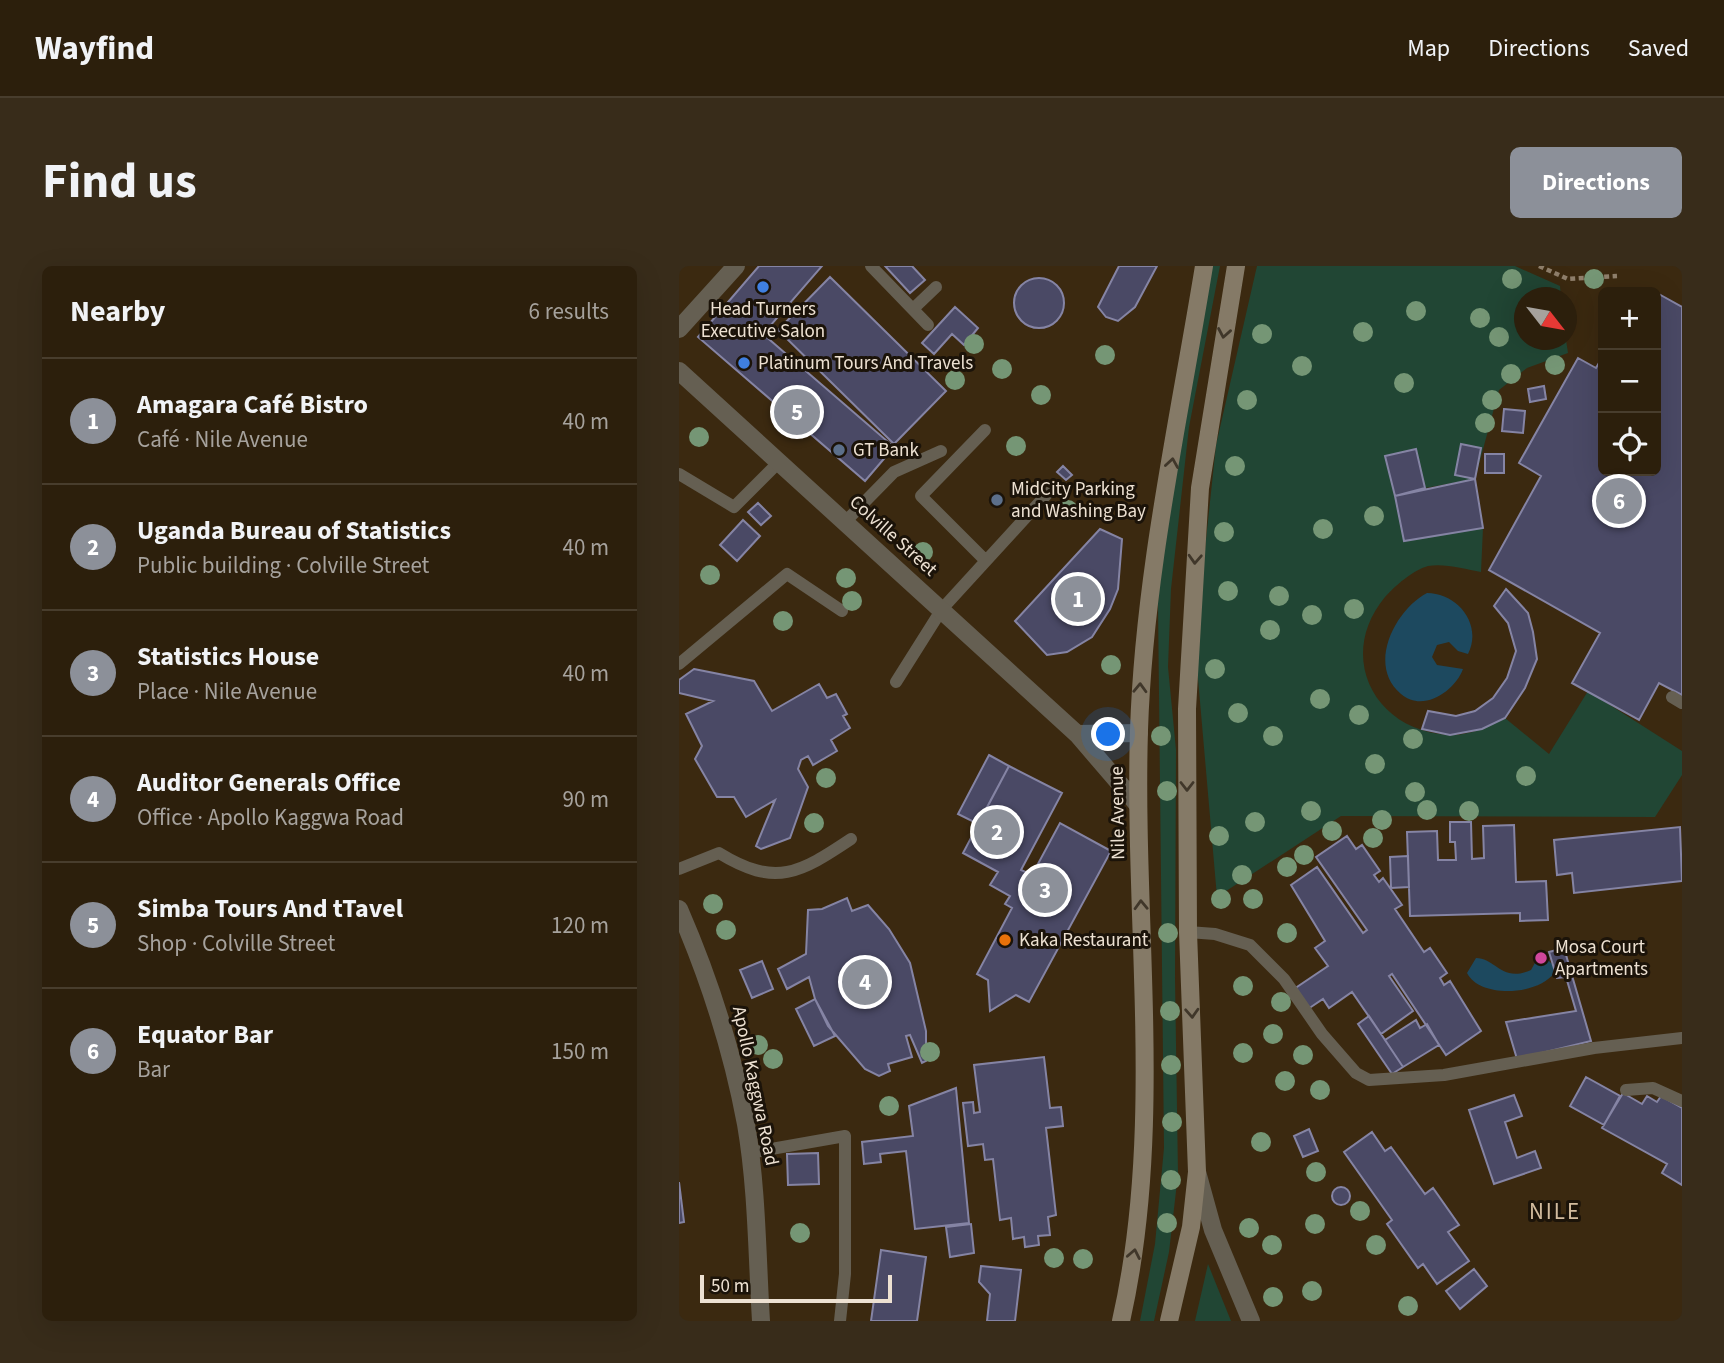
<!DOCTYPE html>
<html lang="en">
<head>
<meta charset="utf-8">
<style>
  :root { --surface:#2c1f0c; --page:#382c1a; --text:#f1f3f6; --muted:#a6a29d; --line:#483d2d; --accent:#8c9099 }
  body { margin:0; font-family:"Source Sans 3",sans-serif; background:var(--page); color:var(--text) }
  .controls { position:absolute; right:21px; top:21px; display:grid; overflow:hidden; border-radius:10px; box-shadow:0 7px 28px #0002 }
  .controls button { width:63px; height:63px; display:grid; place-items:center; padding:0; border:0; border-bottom:2px solid var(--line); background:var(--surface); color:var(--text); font:35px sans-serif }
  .compass { position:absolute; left:835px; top:21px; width:63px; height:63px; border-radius:50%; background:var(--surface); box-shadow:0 7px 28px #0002; rotate:121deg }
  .scale { position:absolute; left:21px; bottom:18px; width:192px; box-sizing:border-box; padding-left:7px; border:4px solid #ede1d2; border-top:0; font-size:19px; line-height:24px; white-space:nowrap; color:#ede1d2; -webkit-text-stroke:5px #1b1309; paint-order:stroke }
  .you { position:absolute; left:430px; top:469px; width:24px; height:24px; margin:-18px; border:5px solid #fff; border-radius:50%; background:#1a73e8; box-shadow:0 0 0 10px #1a73e833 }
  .badge { display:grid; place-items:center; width:46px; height:46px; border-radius:50%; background:var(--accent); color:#fff; font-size:23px; font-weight:700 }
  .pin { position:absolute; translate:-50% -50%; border:4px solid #fff; box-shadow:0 2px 7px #0006 }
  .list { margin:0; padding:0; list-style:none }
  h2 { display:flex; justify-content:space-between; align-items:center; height:91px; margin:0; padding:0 28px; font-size:30px }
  h2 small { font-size:23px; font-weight:400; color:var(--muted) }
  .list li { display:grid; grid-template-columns:46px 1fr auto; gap:21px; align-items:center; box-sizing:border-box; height:126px; padding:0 28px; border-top:2px solid var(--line) }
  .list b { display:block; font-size:26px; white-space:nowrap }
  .list p { margin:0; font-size:23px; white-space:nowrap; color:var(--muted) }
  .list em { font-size:23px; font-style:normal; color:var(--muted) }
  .icon { flex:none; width:38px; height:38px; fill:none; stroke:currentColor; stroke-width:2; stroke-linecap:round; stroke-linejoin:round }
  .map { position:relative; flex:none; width:1003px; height:1055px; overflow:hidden; border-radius:10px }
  header { display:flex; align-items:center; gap:42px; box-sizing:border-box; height:98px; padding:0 35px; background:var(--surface); border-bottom:2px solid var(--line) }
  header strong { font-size:33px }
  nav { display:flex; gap:38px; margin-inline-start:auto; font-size:24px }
  .intro { display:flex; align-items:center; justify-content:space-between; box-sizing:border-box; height:168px; padding:0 42px }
  h1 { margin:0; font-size:49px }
  .button { padding:18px 32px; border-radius:10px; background:var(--accent); color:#fff; font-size:24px; font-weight:700 }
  main { display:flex; gap:42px; padding:0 42px }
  aside { flex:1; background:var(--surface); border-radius:10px; box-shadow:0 7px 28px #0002 }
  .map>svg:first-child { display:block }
  .green { fill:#214634 }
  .water { fill:#1d495f }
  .building { fill:#4a4965; stroke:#8584a4; stroke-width:2 }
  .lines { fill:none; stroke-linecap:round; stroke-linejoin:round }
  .path { stroke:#8f7f6b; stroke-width:4.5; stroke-dasharray:5 3.5; stroke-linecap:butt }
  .lane { stroke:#655f52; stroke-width:12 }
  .street { stroke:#655f52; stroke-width:18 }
  .secondary { stroke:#857a67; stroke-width:18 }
  .tree { fill:#759675 }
  .oneway { stroke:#40372a }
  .shop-dot { fill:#3f7fe0; stroke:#1b1309; stroke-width:2.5 }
  .service-dot { fill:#5c6f8a; stroke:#1b1309; stroke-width:2.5 }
  .food-dot { fill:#e8710a; stroke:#1b1309; stroke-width:2.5 }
  .hotel-dot { fill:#d1479c; stroke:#1b1309; stroke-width:2.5 }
  .labels { text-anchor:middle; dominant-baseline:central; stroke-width:6; stroke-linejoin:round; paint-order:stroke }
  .poi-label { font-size:19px; fill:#ede1d2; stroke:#1b1309; text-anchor:start }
  .street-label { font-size:19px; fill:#ede1d2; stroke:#1b1309 }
  .quarter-label { font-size:23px; letter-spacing:2px; fill:#d2bb9e; stroke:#1b1309 }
</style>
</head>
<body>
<header>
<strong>Wayfind</strong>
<nav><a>Map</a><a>Directions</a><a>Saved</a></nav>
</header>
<div class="intro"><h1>Find us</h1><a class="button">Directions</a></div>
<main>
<aside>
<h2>Nearby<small>6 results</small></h2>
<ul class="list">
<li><span class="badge">1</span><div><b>Amagara Café Bistro</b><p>Café · Nile Avenue</p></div><em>40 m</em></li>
<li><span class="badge">2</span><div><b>Uganda Bureau of Statistics</b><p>Public building · Colville Street</p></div><em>40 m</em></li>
<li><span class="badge">3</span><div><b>Statistics House</b><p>Place · Nile Avenue</p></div><em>40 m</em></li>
<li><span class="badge">4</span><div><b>Auditor Generals Office</b><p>Office · Apollo Kaggwa Road</p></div><em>90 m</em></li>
<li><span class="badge">5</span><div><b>Simba Tours And tTavel</b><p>Shop · Colville Street</p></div><em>120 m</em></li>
<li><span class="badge">6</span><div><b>Equator Bar</b><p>Bar</p></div><em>150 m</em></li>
</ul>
</aside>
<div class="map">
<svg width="1003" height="1055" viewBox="0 0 1003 1055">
  <rect width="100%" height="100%" fill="#3b2910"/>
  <!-- green -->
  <path class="green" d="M528,0H541L510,161L492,323L489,401L497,484L496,712L499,908L490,986L475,1055H461L476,978L485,882L479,337L492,187Z
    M578,0H836L881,20L882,31L846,32V74H887L889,87L848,102L820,124L796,213L746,222L737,183L716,230L725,275L804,262L802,306C786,303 765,297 749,300C734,304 716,320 706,331C657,390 695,465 770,469C789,470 809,461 826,452L870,488L909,425L1003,485V509L976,551L662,550L538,631L516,378L537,179Z
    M529,998L552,1055H516Z"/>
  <!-- water -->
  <path class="water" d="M748,327C778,327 804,358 789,388L779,385L770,376L758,379L753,391L758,399L784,403C776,425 744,447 722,428C687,399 717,343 748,327Z
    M866,691L874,699L875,707C860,729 801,733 788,707L797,692C817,692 822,717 852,704L857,695Z"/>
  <!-- building -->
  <path class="building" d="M80,0H143L84,68L215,181L186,215L19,71Z
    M206,0H233L246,14L231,27Z
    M440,0H478L456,41L439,55L427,51L419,41Z
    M151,11L267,125L215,178L99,64Z
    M335 37a25 25 0 1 1 50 0a25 25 0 1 1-50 0Z
    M978,27L1003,41V429L980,417L960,454L893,417L921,367L810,304L862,210L840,197L899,92L917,102L924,90V205H977Z
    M276,41L299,62L285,79L273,68L255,88L243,77Z
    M865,120L867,133L851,136L849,123Z
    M825,143L846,145L844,167L823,165Z
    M782,178L802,182L796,213L776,209Z
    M737,183L746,222L716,230L706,190Z
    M806,188H825V207H806Z
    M384,200L393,209L387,214L378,206Z
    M796,213L804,262L725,275L716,230Z
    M79,237L92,250L82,259L69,246Z
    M64,254L81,270L58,295L41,279Z
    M421,263L443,273L439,323L431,343L413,371L388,386L368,389L336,355Z
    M827,323L849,347L854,366L858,393L846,422L826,452L803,463L771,469L743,463L749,445L777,450L796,445L814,432L828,412L837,385L829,357L815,340Z
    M15,403L75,415L93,445L140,418L148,432L157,428L168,448L164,450L171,462L152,474L158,485L134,499L129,490L122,494L119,503L129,521L111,572L82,583L77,580L96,534L67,551L55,531H38L16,493L23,480L7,448L34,435L0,427V414Z
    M310,489L330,500L299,558L279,548Z
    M330,500L383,527L342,604L353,609L381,557L432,585L350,736L337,729L311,745L309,714L298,708L333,642L326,638L331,630L311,619L319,606L284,587Z
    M771,556H792L793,593L805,592L804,560L835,559L837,616L867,615L869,654L841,655V647L731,650L728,566L758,565L759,594H777L776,576H771Z
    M1001,561L1003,615L895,627L893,607L878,609L875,574Z
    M668,570L677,583L683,579L701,605L695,609L700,616L704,612L723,639L716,643L745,686L751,682L768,707L761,712L765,719L771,715L802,765L767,789L713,708L710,710L734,745L702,768L673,726L650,742L644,733L629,743L615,723L649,700L636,682L646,675L612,619L638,601L684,667L688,664L637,591Z
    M729,590L730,621L712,622L711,591Z
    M168,632L173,645L189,639L210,663L231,697L247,765V795L243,797L231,769L227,770L233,791L209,798L211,805L200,810L186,803L149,760L136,733L130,711L108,723L99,703L127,688L129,644L143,643Z
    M885,682L912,775L838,793L827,756L897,745L887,711L878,712L870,686Z
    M83,695L94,723L73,732L61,704Z
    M136,733L156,770L135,780L117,743Z
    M690,750L724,801L713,808L679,758Z
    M737,754L741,762L748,758L760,779L724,801L706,774Z
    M365,791L371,842L382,841L384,860L367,862L377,949L369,951L371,969L359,970L360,979L346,981L345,971L334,973L332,952L321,954L314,893L306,894L304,878L289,880L284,837L294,836L295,847L301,846L295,799Z
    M907,811L941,830L925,859L891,840Z
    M277,822L290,957L236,963L227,885L201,888L202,896L185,898L183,876L234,870L230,840Z
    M944,827L963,838L968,830L978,836L982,830L1003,842V919L983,907L988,898L923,862Z
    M835,829L843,850L826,856L838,892L856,885L862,902L815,918L790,844Z
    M630,863L639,885L624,891L615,870Z
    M693,866L706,885L712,881L746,928L754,922L780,959L769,966L790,995L758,1018L744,998L739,1002L708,958L713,954L665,886Z
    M139,887L140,918L109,919L108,888Z
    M0,916L5,956L0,957Z
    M653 930a9 9 0 1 1 18 0a9 9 0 1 1-18 0Z
    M292,958L295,987L271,991L267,961Z
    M202,984L247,991L238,1055H192Z
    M302,1000L342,1004L336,1055H308L311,1028L300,1016Z
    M795,1003L808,1020L781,1043L767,1025Z"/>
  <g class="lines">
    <!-- path -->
    <path class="path" d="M860,0L889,13L938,10"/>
    <!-- lane -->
    <path class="lane" d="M192,0L249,59
      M234,43L257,21
      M306,164L242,230L307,295
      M0,208L55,241L100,196
      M166,256L215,206L262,185
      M0,398L108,308L163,345
      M217,416L263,343L369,227
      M993,431L1003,437
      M0,603L40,587C97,622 121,607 172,573
      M509,666L536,668L571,679L605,713L643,768L677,807L690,814L765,809L915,782L1003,772
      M947,824L974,822L1003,835
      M70,887L166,870V1008L161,1055"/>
    <!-- street -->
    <path class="street" d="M0,63L57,0
      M0,105L398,468L459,539
      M398,468L460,467
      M0,643C30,712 53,783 67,858C78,922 78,989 82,1055
      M518,906L534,964L572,1055"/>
    <!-- secondary -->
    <path class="secondary" d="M442,1055C486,861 454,661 460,464C465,309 500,154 525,0
      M490,1055L512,961L518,906L509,666L508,443L521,222L557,0"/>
  </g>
  <!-- trees -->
  <g class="tree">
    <circle cx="833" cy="13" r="10"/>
    <circle cx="915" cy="13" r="10"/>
    <circle cx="737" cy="45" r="10"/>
    <circle cx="801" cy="52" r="10"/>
    <circle cx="684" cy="66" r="10"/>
    <circle cx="583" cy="68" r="10"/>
    <circle cx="820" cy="71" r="10"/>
    <circle cx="295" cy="78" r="10"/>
    <circle cx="426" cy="89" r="10"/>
    <circle cx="876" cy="99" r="10"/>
    <circle cx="623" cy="100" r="10"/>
    <circle cx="323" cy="103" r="10"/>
    <circle cx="832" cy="108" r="10"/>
    <circle cx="276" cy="114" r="10"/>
    <circle cx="725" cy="117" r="10"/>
    <circle cx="362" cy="129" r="10"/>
    <circle cx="568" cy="134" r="10"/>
    <circle cx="813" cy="134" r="10"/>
    <circle cx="806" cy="157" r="10"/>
    <circle cx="20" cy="171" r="10"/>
    <circle cx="337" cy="180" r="10"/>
    <circle cx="556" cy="200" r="10"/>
    <circle cx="389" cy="244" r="10"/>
    <circle cx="695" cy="250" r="10"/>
    <circle cx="644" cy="263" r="10"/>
    <circle cx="545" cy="266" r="10"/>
    <circle cx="244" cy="286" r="10"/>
    <circle cx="31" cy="309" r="10"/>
    <circle cx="167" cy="312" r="10"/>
    <circle cx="549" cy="325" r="10"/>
    <circle cx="600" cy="330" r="10"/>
    <circle cx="173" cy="335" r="10"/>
    <circle cx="675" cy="343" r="10"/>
    <circle cx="633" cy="349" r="10"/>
    <circle cx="104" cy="355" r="10"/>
    <circle cx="591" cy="364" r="10"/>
    <circle cx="432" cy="399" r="10"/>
    <circle cx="536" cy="403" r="10"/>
    <circle cx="641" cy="433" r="10"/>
    <circle cx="559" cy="447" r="10"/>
    <circle cx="680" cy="449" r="10"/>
    <circle cx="482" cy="470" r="10"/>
    <circle cx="594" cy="470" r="10"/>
    <circle cx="734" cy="473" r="10"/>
    <circle cx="696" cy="498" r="10"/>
    <circle cx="847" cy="510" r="10"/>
    <circle cx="147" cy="512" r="10"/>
    <circle cx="488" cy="525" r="10"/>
    <circle cx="736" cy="526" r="10"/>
    <circle cx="748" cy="544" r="10"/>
    <circle cx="632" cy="545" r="10"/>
    <circle cx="790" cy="545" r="10"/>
    <circle cx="703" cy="554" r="10"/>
    <circle cx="576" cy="556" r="10"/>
    <circle cx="135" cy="557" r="10"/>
    <circle cx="653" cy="565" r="10"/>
    <circle cx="540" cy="570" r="10"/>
    <circle cx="694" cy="572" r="10"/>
    <circle cx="625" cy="589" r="10"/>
    <circle cx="608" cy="601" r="10"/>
    <circle cx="563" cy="609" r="10"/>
    <circle cx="542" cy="633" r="10"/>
    <circle cx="574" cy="633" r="10"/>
    <circle cx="34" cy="638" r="10"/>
    <circle cx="47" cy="664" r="10"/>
    <circle cx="489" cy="667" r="10"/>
    <circle cx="608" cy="667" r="10"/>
    <circle cx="564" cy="720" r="10"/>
    <circle cx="602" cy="736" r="10"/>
    <circle cx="491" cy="745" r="10"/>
    <circle cx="594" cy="768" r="10"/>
    <circle cx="79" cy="779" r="10"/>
    <circle cx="251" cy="786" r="10"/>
    <circle cx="564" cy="787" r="10"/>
    <circle cx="624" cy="789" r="10"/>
    <circle cx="94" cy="793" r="10"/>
    <circle cx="492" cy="799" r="10"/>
    <circle cx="606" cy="815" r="10"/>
    <circle cx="641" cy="824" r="10"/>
    <circle cx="210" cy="840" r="10"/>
    <circle cx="493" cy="856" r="10"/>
    <circle cx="582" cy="876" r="10"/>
    <circle cx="637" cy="906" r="10"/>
    <circle cx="492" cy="914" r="10"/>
    <circle cx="681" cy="945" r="10"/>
    <circle cx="488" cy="957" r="10"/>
    <circle cx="636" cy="958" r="10"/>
    <circle cx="570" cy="962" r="10"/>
    <circle cx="121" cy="967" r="10"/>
    <circle cx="593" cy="979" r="10"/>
    <circle cx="697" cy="979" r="10"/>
    <circle cx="375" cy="992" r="10"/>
    <circle cx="404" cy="993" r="10"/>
    <circle cx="633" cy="1025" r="10"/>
    <circle cx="594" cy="1031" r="10"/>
    <circle cx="729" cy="1040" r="10"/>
  </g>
  <!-- one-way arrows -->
  <defs><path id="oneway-chevron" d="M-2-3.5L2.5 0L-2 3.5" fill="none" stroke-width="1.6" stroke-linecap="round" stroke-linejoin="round" transform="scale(1.75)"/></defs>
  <g class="oneway">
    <use href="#oneway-chevron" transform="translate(545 67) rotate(100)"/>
    <use href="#oneway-chevron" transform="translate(493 197) rotate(-81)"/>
    <use href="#oneway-chevron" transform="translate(516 293) rotate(93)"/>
    <use href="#oneway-chevron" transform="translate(461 422) rotate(-88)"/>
    <use href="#oneway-chevron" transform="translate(508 520) rotate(90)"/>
    <use href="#oneway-chevron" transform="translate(462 639) rotate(-92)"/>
    <use href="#oneway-chevron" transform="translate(513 747) rotate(87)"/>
    <use href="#oneway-chevron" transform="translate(455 988) rotate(-79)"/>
  </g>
  <!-- markers -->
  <g class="shop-dot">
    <circle cx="84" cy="21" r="7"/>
    <circle cx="65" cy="97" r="7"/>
  </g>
  <g class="service-dot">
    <circle cx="160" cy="184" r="7"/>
    <circle cx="318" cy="234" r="7"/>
  </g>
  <circle class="food-dot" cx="326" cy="674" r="7"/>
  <circle class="hotel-dot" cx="862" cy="692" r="7"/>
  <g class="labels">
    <!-- poi labels -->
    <g class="poi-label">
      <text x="84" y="43" text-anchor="middle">Head Turners<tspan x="84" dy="22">Executive Salon</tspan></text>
      <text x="79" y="97">Platinum Tours And Travels</text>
      <text x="174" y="184">GT Bank</text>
      <text x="332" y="223">MidCity Parking<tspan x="332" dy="22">and Washing Bay</tspan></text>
      <text x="340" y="674">Kaka Restaurant</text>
      <text x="876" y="681">Mosa Court<tspan x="876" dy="22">Apartments</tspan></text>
    </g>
    <!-- street labels -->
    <g class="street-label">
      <text transform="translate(214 270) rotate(42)">Colville Street</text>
      <text transform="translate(439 547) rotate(-91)">Nile Avenue</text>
      <text transform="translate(76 820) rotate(78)">Apollo Kaggwa Road</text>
    </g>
    <!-- quarter labels -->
    <g class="quarter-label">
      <text x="876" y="945">NILE</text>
    </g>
  </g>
</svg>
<div class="controls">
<button>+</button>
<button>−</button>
<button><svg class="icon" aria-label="locate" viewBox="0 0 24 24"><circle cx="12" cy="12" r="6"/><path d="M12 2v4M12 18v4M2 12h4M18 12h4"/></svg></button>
</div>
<svg class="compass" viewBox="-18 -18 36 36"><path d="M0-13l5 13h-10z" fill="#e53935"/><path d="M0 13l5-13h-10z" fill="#a6a29d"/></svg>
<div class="scale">50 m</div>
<div class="you"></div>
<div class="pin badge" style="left:399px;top:333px">1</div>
<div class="pin badge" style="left:318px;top:566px">2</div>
<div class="pin badge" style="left:366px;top:624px">3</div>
<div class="pin badge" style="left:186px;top:716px">4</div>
<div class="pin badge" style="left:118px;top:146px">5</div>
<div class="pin badge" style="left:940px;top:235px">6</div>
</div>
</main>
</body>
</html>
